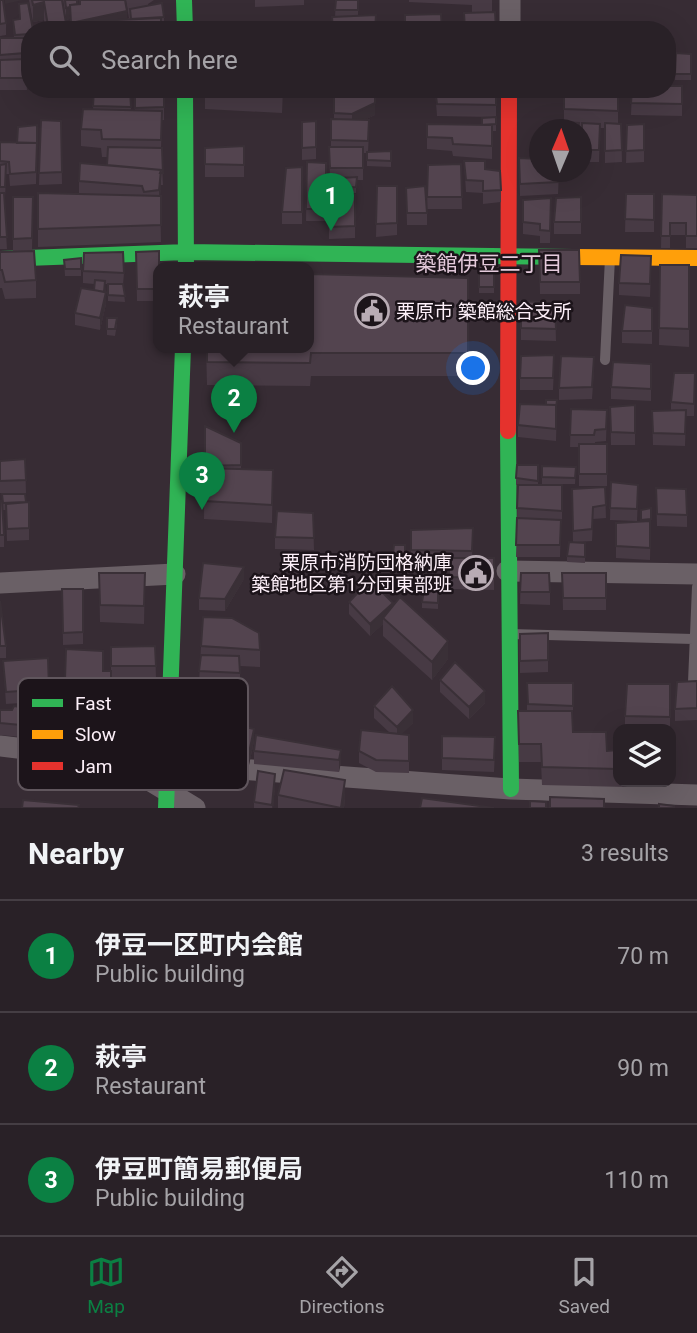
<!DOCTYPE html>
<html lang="en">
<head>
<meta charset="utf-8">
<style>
  :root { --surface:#292127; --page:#352e33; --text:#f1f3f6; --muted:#a5a3a7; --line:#453e44; --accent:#0b8043 }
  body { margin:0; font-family:Roboto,"Noto Sans JP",sans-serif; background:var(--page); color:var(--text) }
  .controls { position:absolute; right:21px; bottom:21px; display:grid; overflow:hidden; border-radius:14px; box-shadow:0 7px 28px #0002 }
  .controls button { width:63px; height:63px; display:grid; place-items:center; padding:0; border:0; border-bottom:2px solid var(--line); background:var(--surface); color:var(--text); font:35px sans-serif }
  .compass { position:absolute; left:529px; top:119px; width:63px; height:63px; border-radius:50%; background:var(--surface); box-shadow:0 7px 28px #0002; rotate:2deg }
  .you { position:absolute; left:474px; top:369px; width:24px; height:24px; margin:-18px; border:5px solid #fff; border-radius:50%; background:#1a73e8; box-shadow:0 0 0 10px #1a73e833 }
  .badge { display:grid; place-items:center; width:46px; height:46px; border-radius:50%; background:var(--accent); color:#fff; font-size:23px; font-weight:700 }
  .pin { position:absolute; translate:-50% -58px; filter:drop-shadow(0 2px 4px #0008) }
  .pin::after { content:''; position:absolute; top:37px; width:24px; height:21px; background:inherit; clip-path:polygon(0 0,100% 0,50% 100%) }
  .popup { position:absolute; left:153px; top:262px; width:161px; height:91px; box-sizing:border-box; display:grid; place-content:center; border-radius:14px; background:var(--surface); filter:drop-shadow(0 2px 5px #0005); font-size:23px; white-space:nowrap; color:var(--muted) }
  .popup b { font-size:26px; color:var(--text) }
  .popup::after { content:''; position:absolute; left:50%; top:100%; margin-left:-14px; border:14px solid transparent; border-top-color:var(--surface) }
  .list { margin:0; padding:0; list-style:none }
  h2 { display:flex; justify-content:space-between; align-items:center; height:91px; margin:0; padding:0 28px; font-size:30px }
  h2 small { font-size:23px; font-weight:400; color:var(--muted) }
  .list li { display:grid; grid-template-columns:46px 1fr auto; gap:21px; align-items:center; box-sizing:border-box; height:112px; padding:0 28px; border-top:2px solid var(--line) }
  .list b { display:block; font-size:26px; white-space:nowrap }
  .list p { margin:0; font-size:23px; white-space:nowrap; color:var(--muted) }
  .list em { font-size:23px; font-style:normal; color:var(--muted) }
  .icon { flex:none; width:38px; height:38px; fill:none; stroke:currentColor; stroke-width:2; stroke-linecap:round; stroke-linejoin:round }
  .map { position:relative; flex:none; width:697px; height:808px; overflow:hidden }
  .search { position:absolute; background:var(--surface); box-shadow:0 7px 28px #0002; left:21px; right:21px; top:21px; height:77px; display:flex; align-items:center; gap:18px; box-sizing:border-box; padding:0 24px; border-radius:28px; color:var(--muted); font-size:26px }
  .sheet { height:427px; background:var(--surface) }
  nav { display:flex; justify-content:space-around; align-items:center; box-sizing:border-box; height:98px; border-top:2px solid var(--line); background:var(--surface); font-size:19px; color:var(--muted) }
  nav a { display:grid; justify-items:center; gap:4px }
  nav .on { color:var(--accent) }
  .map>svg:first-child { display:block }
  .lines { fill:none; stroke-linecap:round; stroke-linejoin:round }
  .lane { stroke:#6a6066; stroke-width:10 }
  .street { stroke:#6a6066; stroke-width:21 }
  .fast { stroke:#30b455; stroke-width:16 }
  .slow { stroke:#ff9f0a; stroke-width:16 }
  .jam { stroke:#e5322d; stroke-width:16 }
  .wall { fill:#473a44 }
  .shaded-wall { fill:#3a3037 }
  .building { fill:#53444f; stroke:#3a3037; stroke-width:2 }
  .labels { text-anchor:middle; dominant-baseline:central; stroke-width:5; stroke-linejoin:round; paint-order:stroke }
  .poi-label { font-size:19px; fill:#fdf0f9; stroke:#1c141a; text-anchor:start }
  .neighbourhood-label { font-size:21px; fill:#e4cadb; stroke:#1c141a }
  .key { fill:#1c141a; stroke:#60565d; stroke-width:2 }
  .key-label { font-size:19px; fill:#fdf0f9 }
</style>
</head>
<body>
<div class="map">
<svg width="697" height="808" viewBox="0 0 697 808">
  <rect width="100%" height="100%" fill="#372c34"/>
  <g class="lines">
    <!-- lane -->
    <path class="lane" d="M605,360L610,258
      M511,634L693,639
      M693,682L697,587"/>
    <!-- street -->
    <path class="street" d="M510,30V0
      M507,571L697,574
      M0,583L175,574
      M0,746L116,760L195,808
      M116,760L511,789L697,795"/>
    <!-- fast -->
    <path class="fast" d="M184,0L185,30
      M185,89L186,267
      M0,259L187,252L573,257
      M508,431L511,789
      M166,808L183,347"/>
    <!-- slow -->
    <path class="slow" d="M573,257L697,258"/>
    <!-- jam -->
    <path class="jam" d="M508,431L509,89"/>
  </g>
  <!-- wall -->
  <path class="wall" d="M0,0L6,23V35L0,36Z
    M29,0H62L66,23V30H46L44,20L33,22Z
    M63,0H77V4H79V0H125L127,19L130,18H129L126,0H154L148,4V6L164,17V29L70,30V19L66,20Z
    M255,0H304V5L255,7Z
    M336,0H358V16L335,17Z
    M409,0H492V13H472V5L409,2Z
    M19,4L30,30V46H24L27,90H0V38H14L13,20L19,19Z
    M676,53L691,54V80H675Z
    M682,86V116L631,115L632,89Z
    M65,89H90V96H65Z
    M94,89H130L131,110L135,111V89H164V120H162L161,148L163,185H161L160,196L161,242L38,247V193L79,194V181L107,165V157H102L101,148L81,146V129L93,110Z
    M205,89H283L282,113L205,109Z
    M336,89H367V92L375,115L364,120L369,132L368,152L391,151V167L367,166V153H363V180H356V193L340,194V180H330L329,147H331V119H334V93L336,92Z
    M435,89H496V131H492V159L453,156L452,151L427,149V124H482L493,117L437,116Z
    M564,89H618V124H621L622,162L605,163V128H600L599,162H582V127L564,122Z
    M41,120L61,121L62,184L39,185Z
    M316,121V159L302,160V122Z
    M644,124V162L626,163L627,125Z
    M37,125L36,184L10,186L9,174H6L5,199H4L7,249H0V142L17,143Z
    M244,146V177H205V148Z
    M519,158L559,172L558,194L520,196Z
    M464,161L485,169L500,171L501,202L483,204V193L466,192Z
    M307,162L326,163V221H306Z
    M461,164L462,209H427L428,165Z
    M302,167V224H282V212Z
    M377,186H397V235L376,237Z
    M406,188L427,213V225H407Z
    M626,194H654V232H625Z
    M662,194L697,195V248H686V235H670V248H661Z
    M355,195V238L329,239V227Z
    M13,197H33L32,251H13Z
    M581,197V234H554V222Z
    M551,198L550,243H540V236L523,234V200Z
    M539,250L580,282V294H540Z
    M0,252L36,280V298L5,299L2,288H0Z
    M136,252L159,267V301H137Z
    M81,258V276H65L64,260Z
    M479,263H494V293H479Z
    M660,265H689V347L659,345Z
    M651,269L650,297L619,295V283Z
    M83,271L124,273L123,285L125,302L108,301V284H105L106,304L100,330L75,325V313L94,290V284L83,283Z
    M468,278V376H311L310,386L207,385L206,347H309Z
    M521,301L555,303L556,341L521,340Z
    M652,308V344L622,343V331Z
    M107,318L117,324L115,336L107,335Z
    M651,364V401L611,399V387Z
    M554,367L553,390H520V378Z
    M594,369L592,399L559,400V388Z
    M695,373L694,416H686L685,446L653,445L652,411L671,410V402Z
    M635,405V445H611L610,407Z
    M557,406L556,441L518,437V425Z
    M571,409L607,410L606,441L595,442V444H607V486H579V447H570Z
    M205,426L241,443V469L273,470L272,523L204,519Z
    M25,459L26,493H0V461Z
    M538,465V485H562V523H561L560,557H516L518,485H516V478Z
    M542,466L576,467L575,484H542Z
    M611,482L638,497L637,521L610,520Z
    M605,487L606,518L593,519L592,541L576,542L585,543V563L567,562V556L573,542L572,489Z
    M656,488L687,515V527L657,526Z
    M2,494L26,502H29V540L7,541L6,510H3Z
    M0,501L4,535V547H0Z
    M651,508L650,560L616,558V523L641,522V510Z
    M313,513L314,550L275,549V537Z
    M473,528L472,558H494V590L449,589V562H411V530Z
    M394,545H405V560H393Z
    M99,573H145L144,624L100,622Z
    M521,573L550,592V605L520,604Z
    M562,573H606V610H563Z
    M244,579L225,611L199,610V598Z
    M62,589H83V644L63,645Z
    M438,590V609L422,608V602Z
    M0,601L6,646V658H0Z
    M349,602L393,606L448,659L432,680L383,636V624L370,636L349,614Z
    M548,633V672L520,673V634Z
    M155,646L156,678H111V647Z
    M201,646L260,650V667L240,666V685L199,683Z
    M48,658L49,701L6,704L3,661Z
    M103,671L111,700V718L80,717V701L65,697V679Z
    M440,680L485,703L469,719L440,692Z
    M697,681V720L675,721V709Z
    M527,683H573V732L607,751L618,750V782H627V787L542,785L541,762H519L518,711H527Z
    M670,684V729L625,728V716Z
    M374,706L413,723L401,734L409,735V773L376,772L359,763V751L390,733L374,718Z
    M0,710L33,721L31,738L0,735Z
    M118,715H150V749L118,746Z
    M442,736L495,750L494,772L442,770Z
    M254,741L249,765L195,754V742Z
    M341,750V762L339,772L254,764V751Z
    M275,786L273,808H254V802Z
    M278,795L345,798L344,808H278Z"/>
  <!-- shaded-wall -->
  <path class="shaded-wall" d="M5,0H23L5,4Z
    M44,2V20L33,22V5Z
    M70,7V19L66,20V8Z
    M127,11V29L71,30V23Z
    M375,92V115L352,126V114Z
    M161,170V188L159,208V190Z
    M106,292V304L100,330V318Z
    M244,567V579L225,611V599Z
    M393,603V615L383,618V624L370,636V624Z
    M448,641V659L432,680V662Z
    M485,691V703L469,719V707Z
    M33,709V721L31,738V726Z
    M413,710V723L397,739V727Z
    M254,729V741L249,765V753Z
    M341,750V762L339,772V760Z
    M275,774V786L273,808H272Z
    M345,780V798L344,808H341Z"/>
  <!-- building -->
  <path class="building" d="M0,0H3L6,23L0,24Z
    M32,0H62L66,23L48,26L44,2L33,5Z
    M65,0H77V4L70,5V7L66,8Z
    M80,0H125L127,11L71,23L70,5L80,4Z
    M336,0H358V10H335Z
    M28,3L33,30H30V34L15,35L13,20L20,19L19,4Z
    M162,3L164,17L131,19L130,9Z
    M495,12L496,30H465L464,13Z
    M441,14L442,30H405V15Z
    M376,15L375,30H333L332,17Z
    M161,18V30H117V20Z
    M230,26L274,27V30H230Z
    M0,38H24L25,53L0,55Z
    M676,53L691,54V74H675Z
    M26,59L27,78H0V60Z
    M667,86H682V104L631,103L632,89H667Z
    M94,89H130L131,107L93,106Z
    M135,89H164V107L135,108Z
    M205,89H283L282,95L205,91Z
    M435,89H496V105L437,104Z
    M564,89H618V111L564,109Z
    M375,92V103L352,114L334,113V93Z
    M83,109L162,111L161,140L102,139L101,130L81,129Z
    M496,117V124L482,125V118Z
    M331,119L369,120L368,141L331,140Z
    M41,120L61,121L62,172L39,173Z
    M316,121V147L302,148V122Z
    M563,122L579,123L578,130H562Z
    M582,123L600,124L599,150H582Z
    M605,123L621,124L622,150L605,151Z
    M427,124L492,125V146L453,144L452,138L427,137Z
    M644,124V150L626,151L627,125Z
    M37,125V143H17L18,127Z
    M0,142L37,143L36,172L10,174L9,162L0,161Z
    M244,146V165L205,164V148Z
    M108,147L162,148L163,173H160L161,170L107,165Z
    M329,147H363V168H330Z
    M391,151V161L367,160V152Z
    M519,158L540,159V172H559L558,182L520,184Z
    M464,161H485V169L500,171L501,190L483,191V181L466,180Z
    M307,162L326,163V209H306Z
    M80,163L161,170L159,190L144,192L142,186L79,181Z
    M6,164L5,187H0V165Z
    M461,164L462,197H427L428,165Z
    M302,167V212H282L286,168Z
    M357,177L356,187L340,188V178Z
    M377,186H397V223L376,224Z
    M425,186L427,213H407L406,188Z
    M0,193H4L7,237H0Z
    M38,193L161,196V225L38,229Z
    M331,194L355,195V226L329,227Z
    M626,194H654V220L625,219Z
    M662,194L697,195V236H686V223H670V236H661Z
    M13,197H33L32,238L13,239Z
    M581,197V222H554L556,198Z
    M551,198L550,231L540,230V224L523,222V200Z
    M539,250H579L580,282H540Z
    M34,251L36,280L5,282L2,270H0V252Z
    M159,251V289H137L136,252Z
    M123,252L124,273L83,271L84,253Z
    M621,255L651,256L650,284L619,283Z
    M81,258V269H65L64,260Z
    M479,263H494V287H479Z
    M660,265H689V329L659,328Z
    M309,274L468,278V353H311L310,363L207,362V347H309Z
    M95,280L105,281L104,292L94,290Z
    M108,284H123L125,296L108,295Z
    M81,288L106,292L100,318L75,313Z
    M521,301L555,303L556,329L521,328Z
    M625,305L652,308V331H622Z
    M107,318H117L115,329H107Z
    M554,355L553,378H520L521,356Z
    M561,356L594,357L592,387L559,388Z
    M613,362L651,364V389L611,387Z
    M674,373H695L694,404L671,402Z
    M546,400H557L556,408V405H546Z
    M520,404L556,405V429L518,425Z
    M635,405V433L611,432L610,407Z
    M571,409L607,410L606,429L595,430L594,435H570Z
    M686,410L685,434L653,433L652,411Z
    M205,426L241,443V465L205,466Z
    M579,444H607V474H579Z
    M25,459L26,480L0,481V461Z
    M517,465H538V481L516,478Z
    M542,466L576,467L575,478L542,477Z
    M204,468L273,470L272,505L204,501Z
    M611,482L638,485L637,509L610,508Z
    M518,485H562V511L517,508Z
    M605,487L606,505L593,507L592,529L573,531L572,489Z
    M656,488L686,489L687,515L657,514Z
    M2,494H25L26,502L3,503Z
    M0,501H2L4,535H0Z
    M29,502V528L7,529L6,504Z
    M651,508V519L641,520V510Z
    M277,511L313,513L314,538L275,537Z
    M517,518L561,520L560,545H516Z
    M650,521V548L616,546V523Z
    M473,528L472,551L411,550V530Z
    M569,542L585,543V557L567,556Z
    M394,545H405V554H393Z
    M449,558H494V578L449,577Z
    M203,563L244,567L225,599L199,598Z
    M99,573H145L144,606L100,605Z
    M521,573H549L550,592H520Z
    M562,573H606V598H563Z
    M370,580L393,603L370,624L349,602Z
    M62,589H83V632L63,633Z
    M424,590H438V603L422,602Z
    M400,597L448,641L432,662L383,618Z
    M0,601L6,646H0Z
    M203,617L232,618L259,633L260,650L201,646Z
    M548,633V660L520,661V634Z
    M155,646L156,666H111V647Z
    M66,649L103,651V671H111V700L80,699V683L65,679Z
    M201,655L239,656L240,673L199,671Z
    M48,658L49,689L6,692L3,661Z
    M455,662L485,691L469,707L440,680Z
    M697,681V708L675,709L677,682Z
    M527,683H573V706L528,704Z
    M627,684H670V717L625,716Z
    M392,686L413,710L397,727L374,706Z
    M14,706L33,709L31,726L0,723V710H12Z
    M518,711H572L573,732H606L607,751L618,750V769L542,767L541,744H519Z
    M118,715H150V737L118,734Z
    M201,716L254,729L249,753L195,742Z
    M361,730L409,735V761L376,760L359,751Z
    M256,735L341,750L339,760L254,751Z
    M442,736L495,737L494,760L442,758Z
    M284,770L345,780L341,808L278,795Z
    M258,771L275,774L272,805L254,802Z
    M550,797L604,799V808H550Z
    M422,798L494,808H420Z
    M23,800L79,805L78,808H22Z
    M530,801L546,802V808H530Z
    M659,804L674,806V808H659Z"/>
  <!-- icons -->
  <defs>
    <g id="civic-ring" transform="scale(1.75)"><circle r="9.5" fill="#1c141a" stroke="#b8abb4" stroke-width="1.5"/><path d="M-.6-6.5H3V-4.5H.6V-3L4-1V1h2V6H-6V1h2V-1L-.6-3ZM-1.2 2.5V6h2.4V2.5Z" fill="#b8abb4"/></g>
  </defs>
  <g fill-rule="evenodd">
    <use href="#civic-ring" x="372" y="311"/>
    <use href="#civic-ring" x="476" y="573"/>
  </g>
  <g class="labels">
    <!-- poi labels -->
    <g class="poi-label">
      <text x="396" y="311">栗原市 築館総合支所</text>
      <text x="452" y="562" text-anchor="end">栗原市消防団格納庫<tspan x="452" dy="22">築館地区第1分団東部班</tspan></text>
    </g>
    <!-- neighbourhood labels -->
    <g class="neighbourhood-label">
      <text x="489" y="264">築館伊豆二丁目</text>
    </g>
  </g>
  <!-- legend -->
  <rect x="18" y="678" width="230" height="112" rx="10" class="key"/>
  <rect x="32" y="699" width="31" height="8" fill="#30b455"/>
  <rect x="32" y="730" width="31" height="9" fill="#ff9f0a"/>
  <rect x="32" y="762" width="31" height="8" fill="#e5322d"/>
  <g class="key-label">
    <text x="75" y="710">Fast</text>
    <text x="75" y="741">Slow</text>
    <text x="75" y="773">Jam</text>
  </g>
</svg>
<div class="controls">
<button><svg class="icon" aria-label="layers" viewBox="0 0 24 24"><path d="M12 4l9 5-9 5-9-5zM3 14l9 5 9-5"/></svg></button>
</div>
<svg class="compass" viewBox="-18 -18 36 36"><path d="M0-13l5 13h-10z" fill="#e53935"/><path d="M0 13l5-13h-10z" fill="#a5a3a7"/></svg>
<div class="you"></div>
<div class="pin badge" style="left:331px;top:231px">1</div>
<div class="pin badge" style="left:234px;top:433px">2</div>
<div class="popup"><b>萩亭</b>Restaurant</div>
<div class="pin badge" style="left:202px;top:510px">3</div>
<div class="search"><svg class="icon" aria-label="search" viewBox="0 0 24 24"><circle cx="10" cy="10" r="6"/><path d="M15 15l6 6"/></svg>Search here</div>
</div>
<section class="sheet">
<h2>Nearby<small>3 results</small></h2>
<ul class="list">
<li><span class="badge">1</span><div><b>伊豆一区町内会館</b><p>Public building</p></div><em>70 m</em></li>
<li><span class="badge">2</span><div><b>萩亭</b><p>Restaurant</p></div><em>90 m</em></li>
<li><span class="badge">3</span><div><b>伊豆町簡易郵便局</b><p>Public building</p></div><em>110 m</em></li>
</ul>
</section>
<nav>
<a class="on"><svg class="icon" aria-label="map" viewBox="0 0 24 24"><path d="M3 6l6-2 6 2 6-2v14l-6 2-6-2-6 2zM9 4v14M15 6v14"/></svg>Map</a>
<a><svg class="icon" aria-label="directions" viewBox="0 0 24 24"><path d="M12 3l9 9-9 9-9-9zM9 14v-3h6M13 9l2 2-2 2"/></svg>Directions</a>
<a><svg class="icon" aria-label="saved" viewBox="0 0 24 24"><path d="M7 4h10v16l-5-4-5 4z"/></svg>Saved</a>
</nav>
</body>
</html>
